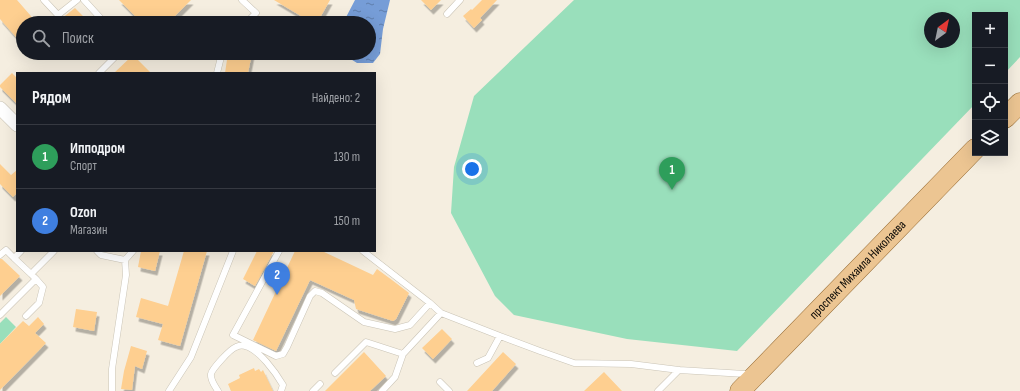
<!DOCTYPE html>
<html lang="ru">
<head>
<meta charset="utf-8">
<style>
  :root { --surface:#171b24; --page:#20242c; --text:#f1f3f6; --muted:#9ea1a6; --line:#363941; --accent:#b45309 }
  body { margin:0; font-family:"Sofia Sans Condensed",sans-serif; background:var(--page); color:var(--text) }
  .controls { position:absolute; right:12px; top:12px; display:grid; overflow:hidden; border-radius:0px; box-shadow:0 4px 16px #0002 }
  .controls button { width:36px; height:36px; display:grid; place-items:center; padding:0; border:0; border-bottom:1px solid var(--line); background:var(--surface); color:var(--text); font:20px sans-serif }
  .compass { position:absolute; left:924px; top:12px; width:36px; height:36px; border-radius:50%; background:var(--surface); box-shadow:0 4px 16px #0002; rotate:33deg }
  .you { position:absolute; left:472px; top:169px; width:14px; height:14px; margin:-10px; border:3px solid #fff; border-radius:50%; background:#1a73e8; box-shadow:0 0 0 6px #1a73e833 }
  .badge { display:grid; place-items:center; width:26px; height:26px; border-radius:50%; background:var(--accent); color:#fff; font-size:13px; font-weight:700 }
  .pin { position:absolute; translate:-50% -33px; filter:drop-shadow(0 1px 2px #0008) }
  .pin::after { content:''; position:absolute; top:21px; width:14px; height:12px; background:inherit; clip-path:polygon(0 0,100% 0,50% 100%) }
  .list { margin:0; padding:0; list-style:none }
  h2 { display:flex; justify-content:space-between; align-items:center; height:52px; margin:0; padding:0 16px; font-size:17px }
  h2 small { font-size:13px; font-weight:400; color:var(--muted) }
  .list li { display:grid; grid-template-columns:26px 1fr auto; gap:12px; align-items:center; box-sizing:border-box; height:64px; padding:0 16px; border-top:1px solid var(--line) }
  .list b { display:block; font-size:15px; white-space:nowrap }
  .list p { margin:0; font-size:13px; white-space:nowrap; color:var(--muted) }
  .list em { font-size:13px; font-style:normal; color:var(--muted) }
  .icon { flex:none; width:22px; height:22px; fill:none; stroke:currentColor; stroke-width:2; stroke-linecap:round; stroke-linejoin:round }
  .map { position:relative; flex:none; width:1020px; height:391px; overflow:hidden }
  .search { position:absolute; background:var(--surface); box-shadow:0 4px 16px #0002; left:16px; top:16px; width:360px; height:44px; display:flex; align-items:center; gap:10px; box-sizing:border-box; padding:0 14px; border-radius:22px; color:var(--muted); font-size:15px }
  .panel { position:absolute; background:var(--surface); box-shadow:0 4px 16px #0002; left:16px; top:72px; width:360px; height:180px; border-radius:0px }
  .map>svg:first-child { display:block }
  .park { fill:#99dfbb; fill-rule:evenodd }
  .water { fill:url(#water-ripples) }
  .building { fill:#fecf90; filter:url(#shadow) }
  .lines { fill:none; stroke-linecap:round; stroke-linejoin:round }
  .lane-casing { stroke:#cac4b6; stroke-width:7 }
  .street-casing { stroke:#cac4b6; stroke-width:14 }
  .primary-casing { stroke:#966b33; stroke-width:21 }
  .lane { stroke:#fff; stroke-width:6 }
  .street { stroke:#fff; stroke-width:13 }
  .primary { stroke:#ecc592; stroke-width:20 }
  .labels { text-anchor:middle; dominant-baseline:central; stroke-width:4; stroke-linejoin:round; paint-order:stroke }
  .street-label { font-size:13px; fill:#0d0b07; stroke:#fefcf6 }
</style>
</head>
<body>
<div class="map">
<svg width="1020" height="391" viewBox="0 0 1020 391">
  <defs>
    <pattern id="water-ripples" width="26" height="14" patternUnits="userSpaceOnUse"><rect width="26" height="14" fill="#769dd7"/><path d="M2 4q2-2 4 0t4 0M15 11q2-2 4 0t4 0" fill="none" stroke="#5f7eac"/></pattern>
    <filter id="shadow"><feDropShadow dx="2.5" dy="4.5" stdDeviation="0" flood-color="#0004"/></filter>
  </defs>
  <rect width="100%" height="100%" fill="#f5eee0"/>
  <!-- park -->
  <path class="park" d="M574,0H1020V57L1005,73V15H975V104L737,351L627,339L514,315L495,296L451,213L454,167L474,96ZM930,18H954V42H930Z
    M6,317L16,327L0,344V323Z"/>
  <!-- water -->
  <path class="water" d="M355,0H390L383,29L380,54L373,63H357L341,53H369V23H343Z"/>
  <!-- building -->
  <path class="building" d="M0,0H17L37,23H23V45L0,19Z
    M119,0H191L168,23H142Z
    M274,0H330L317,23H304L306,19Z
    M421,0H441L431,10Z
    M482,0H497L480,18L482,20L474,28L463,16L471,9L472,10Z
    M75,8L90,23H57L66,15Z
    M228,53H252L248,73H225Z
    M133,55L151,73H114Z
    M12,73L17,78V104L0,87V85Z
    M0,164L11,175L17,170V193L13,197L0,184Z
    M141,251H160L155,271L138,267Z
    M184,251H207L180,346L158,340L163,324L136,317L141,298L168,306Z
    M257,251H274L255,286L243,279Z
    M295,251H322L373,275L377,269L392,280L409,293L396,319L393,321L356,309L354,300L310,280L276,351L253,340Z
    M0,259H2L20,276L0,296Z
    M76,309L97,312L94,331L73,327Z
    M38,317L44,324L35,333L46,343L0,390V344L23,321L29,326Z
    M442,329L452,339L433,359L422,348Z
    M131,346L147,351L142,369L135,366L132,390L121,389L124,371Z
    M364,352L386,376L370,391H325Z
    M503,352L516,364L492,391H467Z
    M254,368L255,371L259,369L261,372L263,370L273,391H231L228,384L240,378L239,375Z
    M604,372L622,391H584Z"/>
  <g class="lines">
    <!-- lane casing -->
    <g class="lane-casing">
      <path id="lane" d="M44,0L58,15L77,0
        M84,0L105,23
        M242,0L256,13L246,23
        M447,14L460,0
        M99,73L119,53
        M217,73L222,53
        M21,251L14,258L31,274
        M97,251L101,255L125,260
        M279,251L233,335L276,356L283,354L287,347L310,296L315,291L322,293L364,322L395,329L410,325L430,303
        M363,251L430,303L441,313
        M0,255L6,250L14,258
        M0,315L36,279L31,274L54,251
        M26,316L39,303L43,287L36,279
        M477,363L488,358L500,336L540,351L574,363L631,364L679,370L745,374L750,373
        M335,373L366,342L403,354
        M440,382L449,391
        M112,391V369L126,275L125,260L133,251
        M169,391L191,357L233,251
        M218,391C215,386 210,380 211,374C212,369 230,349 236,347C238,346 242,345 245,346C259,349 276,373 283,385L281,391
        M313,391L320,384
        M382,391L395,377L403,354L441,313L500,336
        M658,391L679,370"/>
    </g>
    <!-- street casing -->
    <g class="street-casing">
      <path id="street" d="M0,108L17,125"/>
    </g>
    <!-- primary casing -->
    <g class="primary-casing">
      <g id="primary">
        <path d="M1005,118L1020,103"/>
        <path id="s1" d="M740,391L975,149"/>
      </g>
    </g>
    <!-- lane -->
    <use href="#lane" class="lane"/>
    <!-- street -->
    <use href="#street" class="street"/>
    <!-- primary -->
    <use href="#primary" class="primary"/>
  </g>
  <g class="labels">
    <!-- street labels -->
    <g class="street-label">
      <text stroke="none"><textPath href="#s1" startOffset="169">проспект Михаила Николаева</textPath></text>
    </g>
  </g>
</svg>
<div class="controls">
<button>+</button>
<button>−</button>
<button><svg class="icon" aria-label="locate" viewBox="0 0 24 24"><circle cx="12" cy="12" r="6"/><path d="M12 2v4M12 18v4M2 12h4M18 12h4"/></svg></button>
<button><svg class="icon" aria-label="layers" viewBox="0 0 24 24"><path d="M12 4l9 5-9 5-9-5zM3 14l9 5 9-5"/></svg></button>
</div>
<svg class="compass" viewBox="-18 -18 36 36"><path d="M0-13l5 13h-10z" fill="#e53935"/><path d="M0 13l5-13h-10z" fill="#9ea1a6"/></svg>
<div class="you"></div>
<div class="pin badge" style="left:672px;top:190px;background:#2e9e5b">1</div>
<div class="pin badge" style="left:277px;top:295px;background:#3f7fe0">2</div>
<div class="search"><svg class="icon" aria-label="search" viewBox="0 0 24 24"><circle cx="10" cy="10" r="6"/><path d="M15 15l6 6"/></svg>Поиск</div>
<section class="panel">
<h2>Рядом<small>Найдено: 2</small></h2>
<ul class="list">
<li><span class="badge" style="background:#2e9e5b">1</span><div><b>Ипподром</b><p>Спорт</p></div><em>130 m</em></li>
<li><span class="badge" style="background:#3f7fe0">2</span><div><b>Ozon</b><p>Магазин</p></div><em>150 m</em></li>
</ul>
</section>
</div>
</body>
</html>
